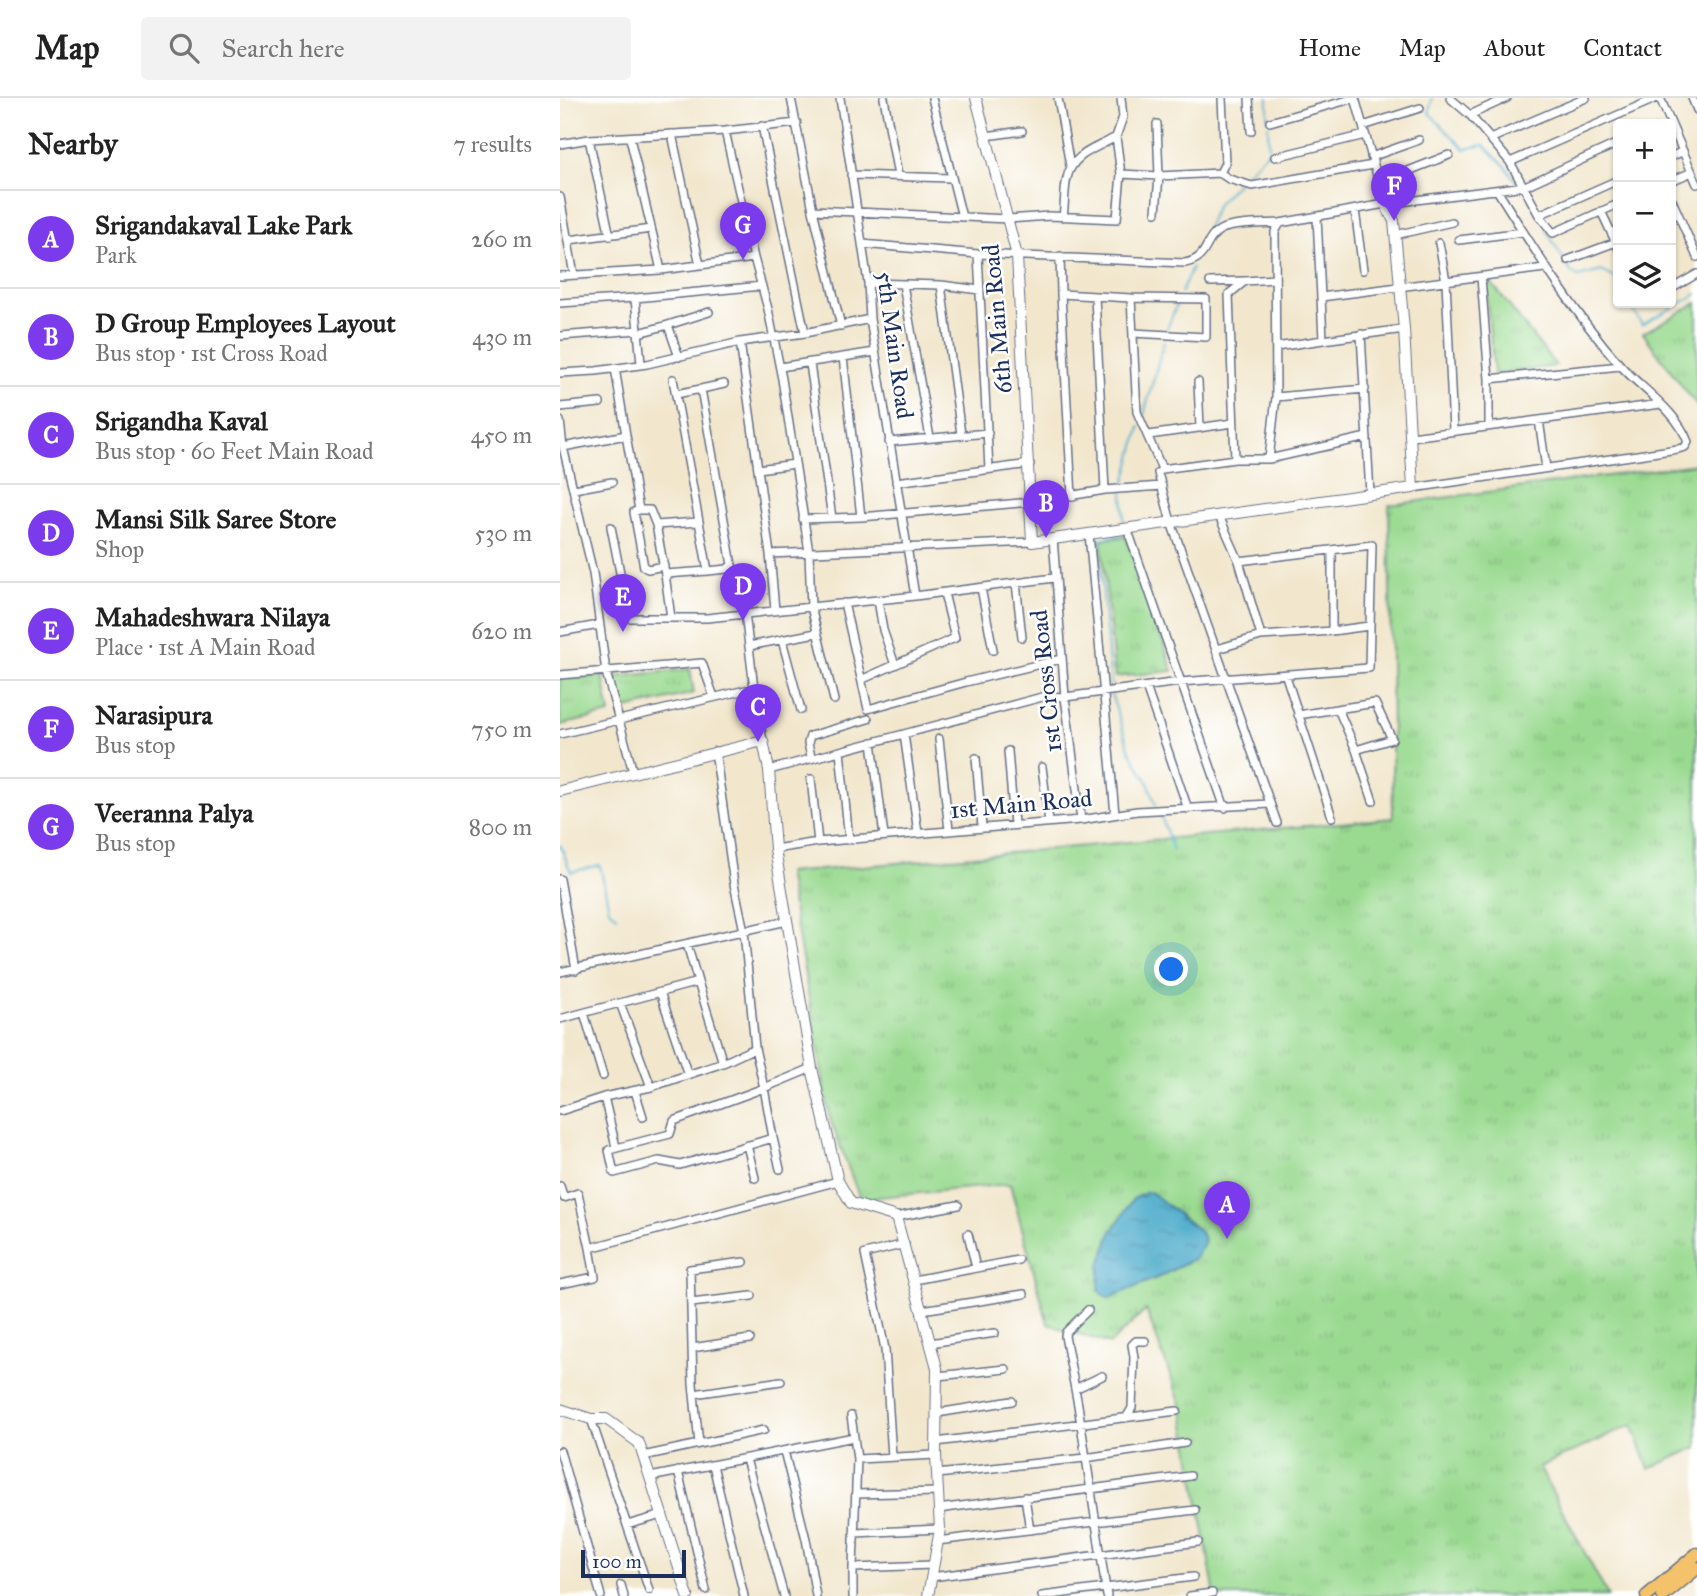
<!DOCTYPE html>
<html lang="en">
<head>
<meta charset="utf-8">
<style>
  :root { --surface:#fff; --page:#f2f2f2; --text:#222; --muted:#767676; --line:#e0e0e0; --accent:#7c3aed }
  body { margin:0; font-family:"IM FELL Great Primer",serif; background:var(--page); color:var(--text) }
  .controls { position:absolute; right:21px; top:21px; display:grid; overflow:hidden; border-radius:7px; box-shadow:0 2px 5px #0004 }
  .controls button { width:63px; height:63px; display:grid; place-items:center; padding:0; border:0; border-bottom:2px solid var(--line); background:var(--surface); color:var(--text); font:35px sans-serif }
  .scale { position:absolute; left:21px; bottom:18px; width:105px; box-sizing:border-box; padding-left:7px; border:4px solid #1b2f5e; border-top:0; font-size:19px; line-height:24px; white-space:nowrap; color:#1b2f5e; -webkit-text-stroke:5px #fff; paint-order:stroke }
  .you { position:absolute; left:612px; top:872px; width:24px; height:24px; margin:-18px; border:5px solid #fff; border-radius:50%; background:#1a73e8; box-shadow:0 0 0 10px #1a73e833 }
  .badge { display:grid; place-items:center; width:46px; height:46px; border-radius:50%; background:var(--accent); color:#fff; font-size:23px; font-weight:700 }
  .pin { position:absolute; translate:-50% -58px; filter:drop-shadow(0 2px 4px #0008) }
  .pin::after { content:''; position:absolute; top:37px; width:24px; height:21px; background:inherit; clip-path:polygon(0 0,100% 0,50% 100%) }
  .list { margin:0; padding:0; list-style:none }
  h2 { display:flex; justify-content:space-between; align-items:center; height:91px; margin:0; padding:0 28px; font-size:30px }
  h2 small { font-size:23px; font-weight:400; color:var(--muted) }
  .list li { display:grid; grid-template-columns:46px 1fr auto; gap:21px; align-items:center; box-sizing:border-box; height:98px; padding:0 28px; border-top:2px solid var(--line) }
  .list b { display:block; font-size:26px; white-space:nowrap }
  .list p { margin:0; font-size:23px; white-space:nowrap; color:var(--muted) }
  .list em { font-size:23px; font-style:normal; color:var(--muted) }
  .icon { flex:none; width:38px; height:38px; fill:none; stroke:currentColor; stroke-width:2; stroke-linecap:round; stroke-linejoin:round }
  .map { position:relative; flex:none; width:1137px; height:1498px; overflow:hidden }
  header { display:flex; align-items:center; gap:42px; box-sizing:border-box; height:98px; padding:0 35px; background:var(--surface); border-bottom:2px solid var(--line) }
  header strong { font-size:33px }
  nav { display:flex; gap:38px; margin-inline-start:auto; font-size:24px }
  .search { width:490px; height:63px; background:var(--page); display:flex; align-items:center; gap:18px; box-sizing:border-box; padding:0 24px; border-radius:7px; color:var(--muted); font-size:26px }
  main { display:flex }
  aside { flex:1; background:var(--surface) }
  .map>svg:first-child { display:block }
  .grass { fill:url(#grass-tufts); stroke:#5a8477; stroke-width:2; fill-rule:evenodd }
  .water { fill:url(#water-ripples); stroke:#346d94; stroke-width:2 }
  .lines { fill:none; stroke-linecap:round; stroke-linejoin:round }
  .stream { stroke:#4cabcb; stroke-width:2 }
  .minor-casing { stroke:#666f85; stroke-width:10 }
  .tertiary-casing { stroke:#666f85; stroke-width:12 }
  .primary-casing { stroke:#666f85; stroke-width:15 }
  .minor { stroke:#fff; stroke-width:7 }
  .tertiary { stroke:#fff; stroke-width:10 }
  .primary { stroke:#f3c26a; stroke-width:12 }
  .labels { text-anchor:middle; dominant-baseline:central; stroke-width:5; stroke-linejoin:round; paint-order:stroke }
  .street-label { font-size:24px; fill:#1b2f5e; stroke:#fff }
</style>
</head>
<body>
<header>
<strong>Map</strong>
<div class="search"><svg class="icon" aria-label="search" viewBox="0 0 24 24"><circle cx="10" cy="10" r="6"/><path d="M15 15l6 6"/></svg>Search here</div>
<nav><a>Home</a><a>Map</a><a>About</a><a>Contact</a></nav>
</header>
<main>
<aside>
<h2>Nearby<small>7 results</small></h2>
<ul class="list">
<li><span class="badge">A</span><div><b>Srigandakaval Lake Park</b><p>Park</p></div><em>260 m</em></li>
<li><span class="badge">B</span><div><b>D Group Employees Layout</b><p>Bus stop · 1st Cross Road</p></div><em>430 m</em></li>
<li><span class="badge">C</span><div><b>Srigandha Kaval</b><p>Bus stop · 60 Feet Main Road</p></div><em>450 m</em></li>
<li><span class="badge">D</span><div><b>Mansi Silk Saree Store</b><p>Shop</p></div><em>530 m</em></li>
<li><span class="badge">E</span><div><b>Mahadeshwara Nilaya</b><p>Place · 1st A Main Road</p></div><em>620 m</em></li>
<li><span class="badge">F</span><div><b>Narasipura</b><p>Bus stop</p></div><em>750 m</em></li>
<li><span class="badge">G</span><div><b>Veeranna Palya</b><p>Bus stop</p></div><em>800 m</em></li>
</ul>
</aside>
<div class="map">
<svg width="1137" height="1498" viewBox="0 0 1137 1498">
  <defs>
    <pattern id="grass-tufts" width="24" height="20" patternUnits="userSpaceOnUse" patternTransform="scale(1.75)"><rect width="24" height="20" fill="#9ada90"/><path d="M3 7l-1-3M5 7V3M7 7l1-3M15 17l-1-3M17 17v-4M19 17l1-3" fill="none" stroke="#84bb7f"/></pattern>
    <pattern id="water-ripples" width="26" height="14" patternUnits="userSpaceOnUse" patternTransform="scale(1.75)"><rect width="26" height="14" fill="#4cabcb"/><path d="M2 4q2-2 4 0t4 0M15 11q2-2 4 0t4 0" fill="none" stroke="#3e8ca8"/></pattern>
  </defs>
  <rect width="100%" height="100%" fill="#fff"/>
  <filter id="ink" filterUnits="userSpaceOnUse"><feTurbulence type="fractalNoise" baseFrequency=".0143" numOctaves="2"/><feDisplacementMap in="SourceGraphic" scale="14" xChannelSelector="R" yChannelSelector="G"/><feConvolveMatrix kernelMatrix="1 2 1 2 8 2 1 2 1" color-interpolation-filters="sRGB"/></filter>
  <filter id="wash" filterUnits="userSpaceOnUse"><feTurbulence type="fractalNoise" baseFrequency=".00686" numOctaves="4" result="noise"/><feDisplacementMap in="SourceGraphic" scale="28" xChannelSelector="R" yChannelSelector="G"/><feGaussianBlur stdDeviation="1.57" result="paint"/><feColorMatrix in="noise" values="0 0 0 0 0 0 0 0 0 0 0 0 0 0 0 0 0 1.4 0 .05"/><feComposite in="paint" operator="in"/></filter>
  <g filter="url(#wash)">
    <rect width="100%" height="100%" fill="#f2e7cd"/>
    <!-- grass -->
    <path class="grass" d="M925,183H930L996,268L934,276Z
      M1137,205V308L1083,235Z
      M1137,366V1349L1089,1371L1072,1327L979,1369L1048,1498H655L622,1309L586,1212L550,1246L488,1226L450,1086L300,1101L270,1021L227,775L833,720L829,407ZM592,1095L637,1131L635,1160L599,1179L548,1200L540,1193C540,1152 552,1134 573,1101Z
      M566,439L613,573L555,579L541,441Z
      M130,571L134,595L62,612L55,579Z
      M43,578L50,616L0,627V580Z"/>
    <!-- water -->
    <path class="water" d="M587,1094L592,1095L637,1131L643,1138L644,1145L635,1160L599,1179L548,1200L539,1193L540,1167L551,1135L573,1101Z"/>
    <g class="lines">
      <!-- stream -->
      <path class="stream" d="M708,0V22
        M872,0L869,15L905,51L924,47L946,69L957,85
        M681,81L709,52L708,28
        M986,132L1011,174L1018,179L1042,173L1056,181L1058,185
        M637,155L657,106L677,85
        M621,195L632,169
        M1069,205L1082,227L1137,196
        M607,231L617,206
        M583,320L604,243
        M565,385L580,329
        M563,394L564,424
        M551,587L538,441L564,437
        M551,596L570,653L588,684L596,707
        M601,718L613,752
        M0,747L11,774L40,767L49,811L57,818"/>
    </g>
  </g>
  <g filter="url(#ink)">
    <g class="lines">
      <!-- minor casing -->
      <g class="minor-casing">
        <path id="minor" d="M231,0L253,112L281,228
          M280,0L308,185L310,221L355,498
          M324,0L338,78
          M372,0L402,119
          M498,0L510,68
          M689,0L691,33
          M890,0L910,17L950,64L979,117L993,135L1058,106
          M1100,0L1137,86
          M1132,0L1137,12
          M910,17L947,0
          M202,28L245,235
          M803,28L860,10
          M165,33L194,160
          M112,36L140,167
          M426,38L462,33
          M556,39L561,76L599,78L660,75L665,65L662,0
          M70,40L101,172
          M29,41L50,138
          M930,41L1026,0
          M0,46L29,41L165,33L237,25
          M715,59L805,37
          M811,59L859,42
          M1111,59L1123,53
          M950,64L1097,0
          M660,75L669,81L692,88L813,67
          M291,77L391,80
          M1111,83L1132,74
          M820,84L889,57
          M0,99L14,177
          M1111,100L1137,159
          M825,106L965,88L1058,45
          M253,112L448,121L489,118L557,121L561,76
          M795,112L803,172
          M1041,113L1058,149
          M596,114L599,78L597,26
          M979,117L1058,82
          M503,119C505,106 504,92 507,80C512,56 537,50 556,39L563,19L561,0
          M757,119L761,199L985,170
          M835,137L892,124
          M9,142L91,131
          M899,142L963,134
          M879,145L886,183L893,333
          M302,146L418,156L625,165C650,160 643,142 660,132C672,125 705,126 720,125
          M418,156L429,371
          M500,158L501,196L571,200L577,314L602,371
          M1008,162L1056,144
          M0,178L101,172L194,160L208,211L222,281L249,454L251,509L274,602
          M921,179L929,281V328
          M650,184L684,183
          M308,185L381,187L420,192
          M343,186L370,340
          M381,187L401,336
          M1111,191L1137,176
          M501,196L512,399
          M535,199L545,392
          M75,200L202,188
          M571,200L646,201V239L573,235
          M0,205L75,200L81,266
          M108,227L149,214
          M79,235L108,227L119,259
          M801,236L810,396
          M0,238L78,232
          M763,242L844,231
          M180,244L210,456L215,512
          M716,249L763,242L761,199
          M283,259L301,419
          M250,266L272,420
          M220,269L315,254
          M0,275L36,273L87,266L180,244L245,235L310,221
          M113,281L148,473L167,471L172,467L185,515L194,590L203,643
          M929,281L1061,268
          M638,284L640,330
          M141,291L164,286
          M116,296L141,291L172,467
          M716,299L805,291
          M0,309L40,305
          M979,322L986,370
          M0,323L3,349L33,475L46,574L73,674
          M66,337L79,412L74,414L84,469L88,471L104,468
          M589,337L673,325
          M851,339L1101,306
          M329,344L428,335
          M3,349L66,337L55,270
          M675,361L669,196L685,183L715,181
          M709,361L716,299L715,134L720,125L825,106L795,0L710,24
          M198,371L235,366
          M336,384L470,366
          M853,390L1118,351L1125,349L1128,344C1116,312 1083,292 1061,268C1013,214 975,153 937,92
          M14,391L52,384
          M79,412H90L96,427
          M659,418L679,463L701,538
          M243,421L301,419L472,404L545,392L602,388
          M138,424L96,427L105,476L148,473
          M51,429L69,520H147L355,498L494,480
          M567,430L665,710
          M529,436L555,716
          M493,440L505,599L521,722
          M210,456L472,444
          M105,476L111,520
          M456,485L462,539
          M421,490L433,552
          M318,502L323,532L335,567
          M284,505L308,611L406,584L501,561
          M772,533V452
          M0,534L39,527
          M222,542L241,612
          M189,548L256,535
          M657,551L701,538L772,533L809,528
          M0,577L142,565L154,599
          M726,578L772,719
          M303,581L395,540L384,495
          M586,589L628,711
          M778,611L796,652
          M738,617L815,605L832,641L796,652L813,703
          M0,636L194,590
          M344,636L358,735
          M379,641L389,732
          M312,644L324,738
          M155,653L174,786L184,833L195,950L204,990L252,970
          M280,653L289,742
          M448,653L454,726
          M251,659L248,645L250,638L308,621
          M416,660L422,729
          M482,669L489,724
          M209,672L486,598L505,599L620,584L809,570L812,447L679,463
          M251,681L258,744
          M717,725L611,424L598,375L602,371L675,361H709L807,339
          M215,751L258,744L521,722L577,713L710,706
          M0,781L16,872
          M127,846L138,884
          M0,874L227,823
          M100,894L128,977
          M24,915L43,978
          M0,921L138,884L163,965L91,989L60,905
          M163,965L195,950
          M204,990L213,1040L120,1067L99,1063L54,1075L49,1052L110,1036L114,1023Z
          M75,993L83,1019
          M44,999L56,1049
          M0,1013L44,999L91,989
          M213,1040L220,1071
          M187,1047L195,1080
          M0,1088L4,1100L18,1095L30,1150
          M336,1119L398,1107
          M408,1136L416,1170
          M184,1164L130,1171L133,1286L139,1346L204,1332
          M354,1182L458,1162
          M0,1186L35,1179L30,1150L278,1083
          M131,1205L192,1198
          M362,1212L464,1196
          M528,1212L506,1234L505,1238L518,1307L547,1498
          M370,1245L435,1235
          M132,1250L190,1241
          M377,1278L446,1271
          M515,1291L542,1278
          M134,1296L221,1283
          M377,1315L452,1303
          M291,1318L294,1339
          M566,1320L572,1310L574,1259L572,1247L576,1243H585
          M31,1321L89,1492
          M376,1344L617,1313
          M0,1353L41,1498
          M224,1353L246,1441L256,1498
          M83,1358L139,1346
          M332,1359L325,1251L305,1156L345,1146
          M186,1361L224,1498
          M153,1367L184,1498
          M118,1373L146,1492
          M377,1376L525,1360L625,1345
          M90,1379L294,1339L297,1361L376,1357
          M296,1396L378,1394
          M465,1399L470,1432
          M378,1411L630,1378
          M67,1427L102,1417
          M294,1435L380,1431
          M377,1443L635,1412
          M293,1470L297,1361
          M371,1479L638,1444
          M61,1487L64,1498
          M293,1498V1470L372,1467
          M482,1498L633,1479
          M630,1498L652,1495"/>
      </g>
      <!-- tertiary casing -->
      <g class="tertiary-casing">
        <path id="tertiary" d="M416,0L457,158L472,444L853,390L844,231L834,123L825,106
          M0,693L203,643L209,672L215,751L252,970L278,1083L291,1105L336,1119L377,1270L376,1357L380,1431L368,1498
          M0,1311L31,1321H46L79,1345L128,1498"/>
      </g>
      <!-- primary casing -->
      <g class="primary-casing">
        <path id="primary" d="M1087,1498L1137,1456
          M1103,1498L1137,1470"/>
      </g>
      <!-- minor -->
      <use href="#minor" class="minor"/>
      <!-- tertiary -->
      <use href="#tertiary" class="tertiary"/>
      <!-- primary -->
      <use href="#primary" class="primary"/>
    </g>
  </g>
  <g class="labels">
    <!-- street labels -->
    <g class="street-label">
      <text transform="translate(437 221) rotate(-95)">6th Main Road</text>
      <text transform="translate(335 247) rotate(82)">5th Main Road</text>
      <text transform="translate(486 583) rotate(-96)">1st Cross Road</text>
      <text transform="translate(461 706) rotate(-5)">1st Main Road</text>
    </g>
  </g>
</svg>
<div class="controls">
<button>+</button>
<button>−</button>
<button><svg class="icon" aria-label="layers" viewBox="0 0 24 24"><path d="M12 4l9 5-9 5-9-5zM3 14l9 5 9-5"/></svg></button>
</div>
<div class="scale">100 m</div>
<div class="you"></div>
<div class="pin badge" style="left:667px;top:1141px">A</div>
<div class="pin badge" style="left:486px;top:440px">B</div>
<div class="pin badge" style="left:198px;top:644px">C</div>
<div class="pin badge" style="left:183px;top:523px">D</div>
<div class="pin badge" style="left:63px;top:534px">E</div>
<div class="pin badge" style="left:834px;top:123px">F</div>
<div class="pin badge" style="left:183px;top:162px">G</div>
</div>
</main>
</body>
</html>
